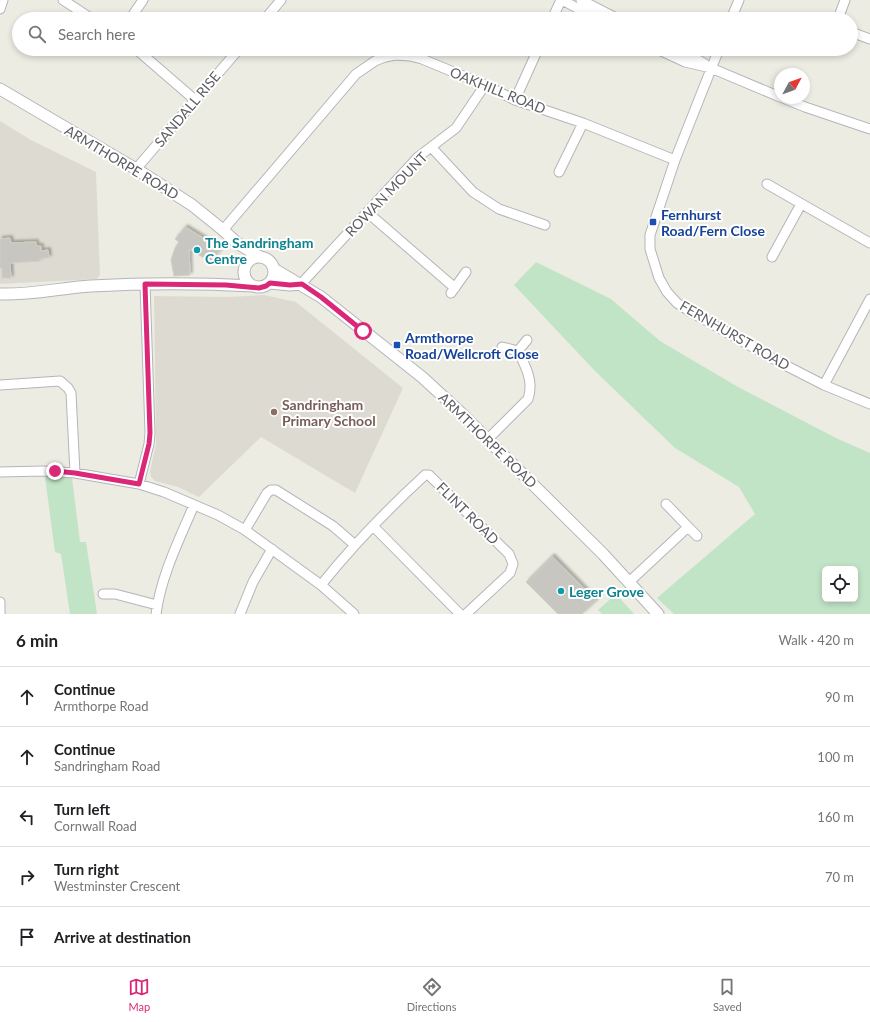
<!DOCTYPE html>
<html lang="en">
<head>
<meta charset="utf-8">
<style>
  :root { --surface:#fff; --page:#f6f6f6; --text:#202124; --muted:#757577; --line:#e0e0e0; --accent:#db2777 }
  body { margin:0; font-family:Lato,sans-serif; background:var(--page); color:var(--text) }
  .controls { position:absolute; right:12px; bottom:12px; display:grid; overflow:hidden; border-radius:6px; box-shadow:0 2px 6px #0003 }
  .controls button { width:36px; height:36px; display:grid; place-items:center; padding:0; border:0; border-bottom:1px solid var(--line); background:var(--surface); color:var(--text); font:20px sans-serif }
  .compass { position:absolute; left:774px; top:68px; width:36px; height:36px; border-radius:50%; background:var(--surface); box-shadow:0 2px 6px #0003; rotate:49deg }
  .stop { position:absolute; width:12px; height:12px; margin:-9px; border:3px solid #db2777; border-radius:50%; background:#fff }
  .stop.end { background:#db2777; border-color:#fff; box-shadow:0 1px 4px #0008 }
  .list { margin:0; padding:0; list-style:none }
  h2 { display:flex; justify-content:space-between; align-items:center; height:52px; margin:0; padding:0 16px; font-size:17px }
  h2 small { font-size:13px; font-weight:400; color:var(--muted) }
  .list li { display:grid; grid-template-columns:26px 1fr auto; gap:12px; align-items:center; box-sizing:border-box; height:60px; padding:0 16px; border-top:1px solid var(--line) }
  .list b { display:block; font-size:15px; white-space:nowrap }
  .list p { margin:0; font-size:13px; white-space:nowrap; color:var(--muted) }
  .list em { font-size:13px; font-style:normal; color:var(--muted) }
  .icon { flex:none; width:22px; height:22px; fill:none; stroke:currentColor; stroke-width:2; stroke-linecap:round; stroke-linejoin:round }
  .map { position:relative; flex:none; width:870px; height:614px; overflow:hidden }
  .search { position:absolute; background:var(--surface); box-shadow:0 2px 6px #0003; left:12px; right:12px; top:12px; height:44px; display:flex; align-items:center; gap:10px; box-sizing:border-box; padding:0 14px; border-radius:22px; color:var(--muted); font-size:15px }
  .sheet { height:352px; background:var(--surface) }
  nav { display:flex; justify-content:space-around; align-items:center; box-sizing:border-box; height:56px; border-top:1px solid var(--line); background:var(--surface); font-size:11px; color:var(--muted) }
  nav a { display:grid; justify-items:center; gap:2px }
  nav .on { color:var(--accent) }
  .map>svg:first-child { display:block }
  .education { fill:#dddbd1 }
  .green { fill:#c1e3c6; fill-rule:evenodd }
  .building { fill:#c8c6c0; stroke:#d1cfc2; filter:url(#shadow) }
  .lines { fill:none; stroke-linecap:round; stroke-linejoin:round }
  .minor-casing { stroke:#b4b5ba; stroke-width:11 }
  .tertiary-casing { stroke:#b4b5ba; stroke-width:13 }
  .minor { stroke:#fff; stroke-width:9 }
  .tertiary { stroke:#fff; stroke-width:11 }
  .route { stroke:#db2777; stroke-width:5 }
  .transit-dot { fill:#1a4fb4; stroke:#fff; stroke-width:1.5 }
  .culture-dot { fill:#0f9aa8; stroke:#fff; stroke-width:1.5 }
  .education-dot { fill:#8d6e63; stroke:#fff; stroke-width:1.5 }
  .labels { text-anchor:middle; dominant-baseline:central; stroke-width:4; stroke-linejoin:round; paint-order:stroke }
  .street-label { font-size:14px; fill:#5b5e63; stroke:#fff }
  .transit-label { font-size:14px; font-weight:bold; fill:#164399; stroke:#fff; text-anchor:start }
  .culture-label { font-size:14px; font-weight:bold; fill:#0d838f; stroke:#fff; text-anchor:start }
  .education-label { font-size:14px; font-weight:bold; fill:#785e54; stroke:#fff; text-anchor:start }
</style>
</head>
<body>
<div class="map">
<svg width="870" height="614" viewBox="0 0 870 614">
  <defs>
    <filter id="shadow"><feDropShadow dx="2.5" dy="-2.5" stdDeviation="1" flood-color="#0004"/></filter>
  </defs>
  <rect width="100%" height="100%" fill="#edece3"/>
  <!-- education -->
  <path class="education" d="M0,121L31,140L96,172L100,275L97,279L0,284Z
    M264,295L296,302L403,388L355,493L261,437L199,497L178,487L155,481L151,477L150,471L156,444L154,296L228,297Z"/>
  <!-- green -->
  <path class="green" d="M536,262L611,299L660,341L738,387L838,439L870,453V614H674L657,598L755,514L739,487L675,448L595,371L514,285ZM825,569H855V599H825Z
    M45,477L72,478L80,542H86L97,614H70L61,554L55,552Z
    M616,594L634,614H602L598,610Z"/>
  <!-- building -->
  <path class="building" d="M185,227L221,249L211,262L189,249L190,275L174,276L171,260L175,248L179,242L175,239Z
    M10,238L11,243L36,242V246H41V251L48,250L49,258H40V261L10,263L11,278H2V268H0V239Z
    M552,556L596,601L582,614H558L526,582Z"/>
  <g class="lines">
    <!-- minor casing -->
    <g class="minor-casing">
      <path id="minor" d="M63,0L92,19
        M562,0L598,19
        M581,0L618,19
        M0,9L3,0
        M130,19L143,0
        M265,19L281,0
        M552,19L561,0
        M731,19L739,0
        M838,19L845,0
        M851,32L870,39
        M136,49L195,100
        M657,49L685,62L711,68L780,97
        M679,49L705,64
        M719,49L675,160L650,235V249L659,278L667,292L677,303L691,312L779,362L824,385L870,404
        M783,98L805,107L870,129
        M515,100L538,49
        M432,148L473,192L499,209L545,225
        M136,169L239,49
        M559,172L583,123
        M767,184L870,243
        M367,212L455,288
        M223,230L356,74L375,61L385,57L395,55L410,56L422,59L485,85L515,100L583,123L675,160
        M772,257L801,204
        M301,284L418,157L456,128L485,85
        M451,293L466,272
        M502,347L518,351L527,340
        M0,385L60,381L68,388L71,393L75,473
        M824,385L870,299
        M488,439L528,399C534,382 526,367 518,351
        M0,472L43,471L75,473L139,484L164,492L218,515L245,530L321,585L354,614
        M139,484L149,444L150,433L145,284
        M666,504L697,536
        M373,526L460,614
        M245,530L267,493L271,490H276L333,526L355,545
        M629,582L688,527
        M321,585C353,545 388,509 425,475H429L509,554L513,564L510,573L466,614
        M103,594H115L157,605
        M0,602V614
        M156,614C161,576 179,540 194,505
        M240,614L253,582L272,549"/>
    </g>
    <!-- tertiary casing -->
    <g class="tertiary-casing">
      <path id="tertiary" d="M0,89L136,169L192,205L223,230L237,243L260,257
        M244 272a15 15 0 1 1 30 0a15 15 0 1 1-30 0Z
        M274,269L321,297L422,377L460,412L603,554L658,614
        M270,283L290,285L301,284
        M0,294C32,295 60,288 91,286C145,283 199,283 253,286"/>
    </g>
    <!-- minor -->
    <use href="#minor" class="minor"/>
    <!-- tertiary -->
    <use href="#tertiary" class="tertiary"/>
  </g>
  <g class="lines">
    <!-- route -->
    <path class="route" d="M55,471L75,473L139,484L149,444L150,433L145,284L226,285L259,288L266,286L270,283L290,285L302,284L321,297L363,331"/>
  </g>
  <!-- markers -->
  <g class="transit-dot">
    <rect x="649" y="218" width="8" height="8" rx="2"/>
    <rect x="393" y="341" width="8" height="8" rx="2"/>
  </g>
  <g class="culture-dot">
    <circle cx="197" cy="250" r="4"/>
    <circle cx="561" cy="591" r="4"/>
  </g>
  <circle class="education-dot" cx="274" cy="412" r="4"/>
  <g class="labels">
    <!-- street labels -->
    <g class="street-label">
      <text transform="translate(498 90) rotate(22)">OAKHILL ROAD</text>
      <text transform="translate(187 109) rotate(-50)">SANDALL RISE</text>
      <text transform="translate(122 162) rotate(31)">ARMTHORPE ROAD</text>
      <text transform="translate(386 194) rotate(-46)">ROWAN MOUNT</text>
      <text transform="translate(735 335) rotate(30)">FERNHURST ROAD</text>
      <text transform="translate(488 440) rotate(44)">ARMTHORPE ROAD</text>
      <text transform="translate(468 513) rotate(45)">FLINT ROAD</text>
    </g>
    <!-- transit labels -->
    <g class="transit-label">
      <text x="661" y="214">Fernhurst<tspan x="661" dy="16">Road/Fern Close</tspan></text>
      <text x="405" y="337">Armthorpe<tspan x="405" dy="16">Road/Wellcroft Close</tspan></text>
    </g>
    <!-- culture labels -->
    <g class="culture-label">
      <text x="205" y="242">The Sandringham<tspan x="205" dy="16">Centre</tspan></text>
      <text x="569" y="591">Leger Grove</text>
    </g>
    <!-- education labels -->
    <g class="education-label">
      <text x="282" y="404">Sandringham<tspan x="282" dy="16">Primary School</tspan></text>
    </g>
  </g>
</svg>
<div class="controls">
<button><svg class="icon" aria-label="locate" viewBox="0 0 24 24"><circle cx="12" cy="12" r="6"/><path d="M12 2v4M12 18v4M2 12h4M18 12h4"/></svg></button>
</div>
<svg class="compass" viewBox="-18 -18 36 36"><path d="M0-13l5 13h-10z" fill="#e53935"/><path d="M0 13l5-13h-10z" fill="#757577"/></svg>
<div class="stop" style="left:363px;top:331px"></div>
<div class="stop end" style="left:55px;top:471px"></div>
<div class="search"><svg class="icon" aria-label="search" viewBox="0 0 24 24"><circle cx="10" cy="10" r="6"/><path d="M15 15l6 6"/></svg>Search here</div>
</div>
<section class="sheet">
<h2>6 min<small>Walk · 420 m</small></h2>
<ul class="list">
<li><svg class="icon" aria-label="ahead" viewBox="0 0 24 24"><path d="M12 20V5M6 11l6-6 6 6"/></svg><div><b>Continue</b><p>Armthorpe Road</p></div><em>90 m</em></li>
<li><svg class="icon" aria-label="ahead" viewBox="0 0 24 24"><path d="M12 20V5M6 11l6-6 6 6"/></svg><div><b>Continue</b><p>Sandringham Road</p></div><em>100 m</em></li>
<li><svg class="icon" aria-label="left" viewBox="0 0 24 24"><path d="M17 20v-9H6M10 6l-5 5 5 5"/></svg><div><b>Turn left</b><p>Cornwall Road</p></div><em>160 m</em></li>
<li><svg class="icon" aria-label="right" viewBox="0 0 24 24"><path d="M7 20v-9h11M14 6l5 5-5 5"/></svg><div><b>Turn right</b><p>Westminster Crescent</p></div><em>70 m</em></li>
<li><svg class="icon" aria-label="arrive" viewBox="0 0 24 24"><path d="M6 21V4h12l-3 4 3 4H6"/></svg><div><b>Arrive at destination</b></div></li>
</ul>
</section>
<nav>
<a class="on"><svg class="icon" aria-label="map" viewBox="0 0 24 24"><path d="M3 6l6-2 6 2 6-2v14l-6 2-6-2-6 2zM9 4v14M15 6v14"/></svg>Map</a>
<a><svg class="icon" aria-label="directions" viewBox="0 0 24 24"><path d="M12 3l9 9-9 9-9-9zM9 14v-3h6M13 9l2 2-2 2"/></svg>Directions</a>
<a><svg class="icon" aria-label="saved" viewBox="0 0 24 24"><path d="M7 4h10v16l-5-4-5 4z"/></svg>Saved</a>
</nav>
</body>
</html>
